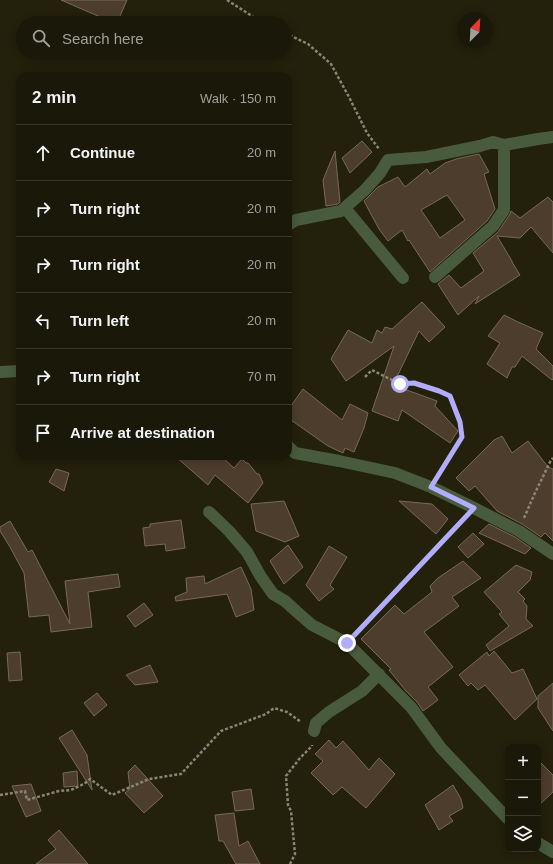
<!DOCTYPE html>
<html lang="en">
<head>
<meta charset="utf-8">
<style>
  :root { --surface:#1a1808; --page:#272516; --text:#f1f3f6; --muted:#9fa09c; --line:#383729 }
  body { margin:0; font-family:Helvetica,sans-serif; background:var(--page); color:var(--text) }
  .controls { position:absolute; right:12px; bottom:12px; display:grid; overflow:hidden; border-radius:8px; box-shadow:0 2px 10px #0003 }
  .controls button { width:36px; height:36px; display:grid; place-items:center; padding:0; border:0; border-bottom:1px solid var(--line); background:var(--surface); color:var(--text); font:20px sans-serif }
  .compass { position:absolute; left:457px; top:12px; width:36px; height:36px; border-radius:50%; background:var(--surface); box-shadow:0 2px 10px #0003; rotate:24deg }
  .stop { position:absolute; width:12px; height:12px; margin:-9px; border:3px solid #b1adfa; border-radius:50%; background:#fff }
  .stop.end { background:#b1adfa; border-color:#fff; box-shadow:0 1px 4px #0008 }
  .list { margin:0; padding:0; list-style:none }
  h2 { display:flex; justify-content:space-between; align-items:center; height:52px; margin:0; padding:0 16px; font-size:17px }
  h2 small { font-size:13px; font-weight:400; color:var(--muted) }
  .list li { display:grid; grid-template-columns:26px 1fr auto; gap:12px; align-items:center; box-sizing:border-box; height:56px; padding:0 16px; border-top:1px solid var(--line) }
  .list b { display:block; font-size:15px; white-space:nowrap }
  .list em { font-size:13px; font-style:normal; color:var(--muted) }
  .icon { flex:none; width:22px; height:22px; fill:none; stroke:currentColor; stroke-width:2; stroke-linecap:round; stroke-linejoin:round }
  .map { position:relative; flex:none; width:553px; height:864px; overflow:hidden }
  .search { position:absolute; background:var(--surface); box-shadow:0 2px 10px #0003; left:16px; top:16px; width:276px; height:44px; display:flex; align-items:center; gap:10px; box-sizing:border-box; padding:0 14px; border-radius:22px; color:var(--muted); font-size:15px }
  .panel { position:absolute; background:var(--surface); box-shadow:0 2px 10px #0003; left:16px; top:72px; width:276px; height:388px; border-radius:12px }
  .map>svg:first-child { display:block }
  .building { fill:#4d3d2d; stroke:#7a6858; fill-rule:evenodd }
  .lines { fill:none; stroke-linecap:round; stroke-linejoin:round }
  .path { stroke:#888574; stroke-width:2.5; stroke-dasharray:3 2; stroke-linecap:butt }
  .minor { stroke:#485b3d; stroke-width:12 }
  .route { stroke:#b1adfa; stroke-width:5 }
</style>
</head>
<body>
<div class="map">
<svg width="553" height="864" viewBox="0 0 553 864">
  <rect width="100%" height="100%" fill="#23200b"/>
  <!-- building -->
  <path class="building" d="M61,0H127L117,23H114Z
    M362,141L372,152L350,173L342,158Z
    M335,151L340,202L338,204L326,206L323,180Z
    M479,154L489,172L484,174L495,209L487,221L430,272L409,240L408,241L402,230L388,241L379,229L364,201L378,187L398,177L405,187L427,169L430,174L445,163L456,159ZM447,195L465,220L440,238L421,210Z
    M548,197L553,202V253L531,227L520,238L497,236L512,261V262L520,275L475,304L479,296L458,315L438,284L449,275L461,288L484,271L473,253L498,232L510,214L511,211L520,218Z
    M422,302L445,327L429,342L419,331L393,385L437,401L435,406L458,431L450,443L402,410L398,421L372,411L394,346L346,381L331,359L348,330L372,343L377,330L382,333L385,327L392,329Z
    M504,315L518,322L543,333L536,349L553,366V379L552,380L522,356L515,367H512L507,378L487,364L500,343L488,336Z
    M303,389L342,420L350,404L368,413L364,428L354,452L345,448L343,453L328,446L288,418V410Z
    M502,436L512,453L528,441L548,467L553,469V541L545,533L541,537L522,524L497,511L475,486L469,491L456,478L494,440Z
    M175,456H221L234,468L242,459L246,463H248L257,474H259L263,483L248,503L215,475L208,485Z
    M56,469L69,473L64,491L49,482Z
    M284,501L299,536L285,542L256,531L251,504Z
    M399,501L432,504L448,519L436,534Z
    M181,520L185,548L166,551L165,544L145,546L143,528L150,527V524Z
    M10,521L28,552L32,550L70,624L65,581L118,574L120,587L88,592L92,627L51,632L49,615L29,617L24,573L10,547L0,531V527Z
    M489,524L515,537L531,548L525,554L479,533Z
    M473,533L484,544L468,558L458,547Z
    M288,545L303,567L284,584L270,561Z
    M329,546L347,557L330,585L334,589L319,601L306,585Z
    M463,561L481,578L452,597L459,606L424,632L453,667L428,687L438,700L423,711L417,702L406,691L389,670L391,669L361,639L395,605L404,614L432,592L430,586L438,578Z
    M516,565L532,572L530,580L518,592L525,599L523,601L527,606L526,619L533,626L490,651L486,645L509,626L499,614L502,612L484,592Z
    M241,567L251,589L254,610L236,617L227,594L176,601L175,597L187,592L186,578L204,576L205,584Z
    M144,603L153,615L135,627L127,616Z
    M494,651L512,673L523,669L537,699L515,720L485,685L478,690L471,683L468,686L459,675L487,652L489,656Z
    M20,652L22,680L9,681L7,653Z
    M150,665L158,682L135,685L126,675Z
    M553,683V731L538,708V696Z
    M97,693L107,705L94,716L84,703Z
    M72,730L87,755L92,790L59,738Z
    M329,740L336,748L343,741L369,770L379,758L395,774L366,808L342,787L333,795L311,773L323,761L315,754Z
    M538,760L553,775V792L538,806Z
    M135,765L163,796L144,813L125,793L130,789L128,772Z
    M77,771L78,786L64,787L63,773Z
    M31,784L41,811L26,817L12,786Z
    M453,785L461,799L463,808L449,816L453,821L439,830L425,805Z
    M251,789L254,809L235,811L232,792Z
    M234,813L239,846L248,841L260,864H236L223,841H219L215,815Z
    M59,830L88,864H36L56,849L48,840Z"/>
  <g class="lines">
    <!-- path -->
    <path class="path" d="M227,0L255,18L264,23
      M285,33L308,44L331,64L349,97L367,133L379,149
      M365,377L372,370L400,384L414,383L439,391L450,396L460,422L462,437L439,474
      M524,518L534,495L551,460L553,458
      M357,632L463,520
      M0,795L25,791L27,800L59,791L71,790L84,784L90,779L112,795L149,779L181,774L221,731L266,714L274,708L287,712L301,722
      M290,864L295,854L291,811L288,805L286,776L300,758L312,746V745"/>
    <!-- minor -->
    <path class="minor" d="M345,208L403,278
      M288,225L296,220L341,211L365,190L380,173L388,160L426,157L480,146L493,142L504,145L538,139L553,137
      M435,277L493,226L504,210V145
      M0,372L20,371
      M288,446L295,453L339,461L395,473L431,487L474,508L519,531L553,554
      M209,512L229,531L247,552L261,577L273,594L285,601L297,612L312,625L347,643L411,707L441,748L508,819
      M314,731L316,723L329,712L362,691L379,674
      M538,843L553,852"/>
  </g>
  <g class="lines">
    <!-- route -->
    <path class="route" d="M347,643L474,508L431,487L462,437L460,422L450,396L439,391L414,383L400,384"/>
  </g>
</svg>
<div class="controls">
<button>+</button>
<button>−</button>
<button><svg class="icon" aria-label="layers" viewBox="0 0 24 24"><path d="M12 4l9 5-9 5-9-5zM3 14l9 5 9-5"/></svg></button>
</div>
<svg class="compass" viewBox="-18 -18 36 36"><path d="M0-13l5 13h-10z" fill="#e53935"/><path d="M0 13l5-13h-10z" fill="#9fa09c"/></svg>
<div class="stop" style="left:400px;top:384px"></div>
<div class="stop end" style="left:347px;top:643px"></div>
<div class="search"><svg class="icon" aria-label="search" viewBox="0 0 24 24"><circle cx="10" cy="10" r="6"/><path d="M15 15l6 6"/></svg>Search here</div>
<section class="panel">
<h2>2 min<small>Walk · 150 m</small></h2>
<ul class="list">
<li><svg class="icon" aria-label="ahead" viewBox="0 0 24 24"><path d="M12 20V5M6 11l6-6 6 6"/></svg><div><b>Continue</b></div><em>20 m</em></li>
<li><svg class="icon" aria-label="right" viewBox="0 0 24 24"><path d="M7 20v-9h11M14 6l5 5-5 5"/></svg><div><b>Turn right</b></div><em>20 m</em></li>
<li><svg class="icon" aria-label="right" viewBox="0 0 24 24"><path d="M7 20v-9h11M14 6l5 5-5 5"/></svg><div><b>Turn right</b></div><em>20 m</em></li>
<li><svg class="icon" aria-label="left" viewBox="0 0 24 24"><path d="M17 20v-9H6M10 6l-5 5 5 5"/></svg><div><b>Turn left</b></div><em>20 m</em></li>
<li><svg class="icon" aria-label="right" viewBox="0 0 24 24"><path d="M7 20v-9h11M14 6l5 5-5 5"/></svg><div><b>Turn right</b></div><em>70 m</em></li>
<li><svg class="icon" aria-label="arrive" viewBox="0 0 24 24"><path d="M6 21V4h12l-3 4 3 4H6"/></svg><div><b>Arrive at destination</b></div></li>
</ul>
</section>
</div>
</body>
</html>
